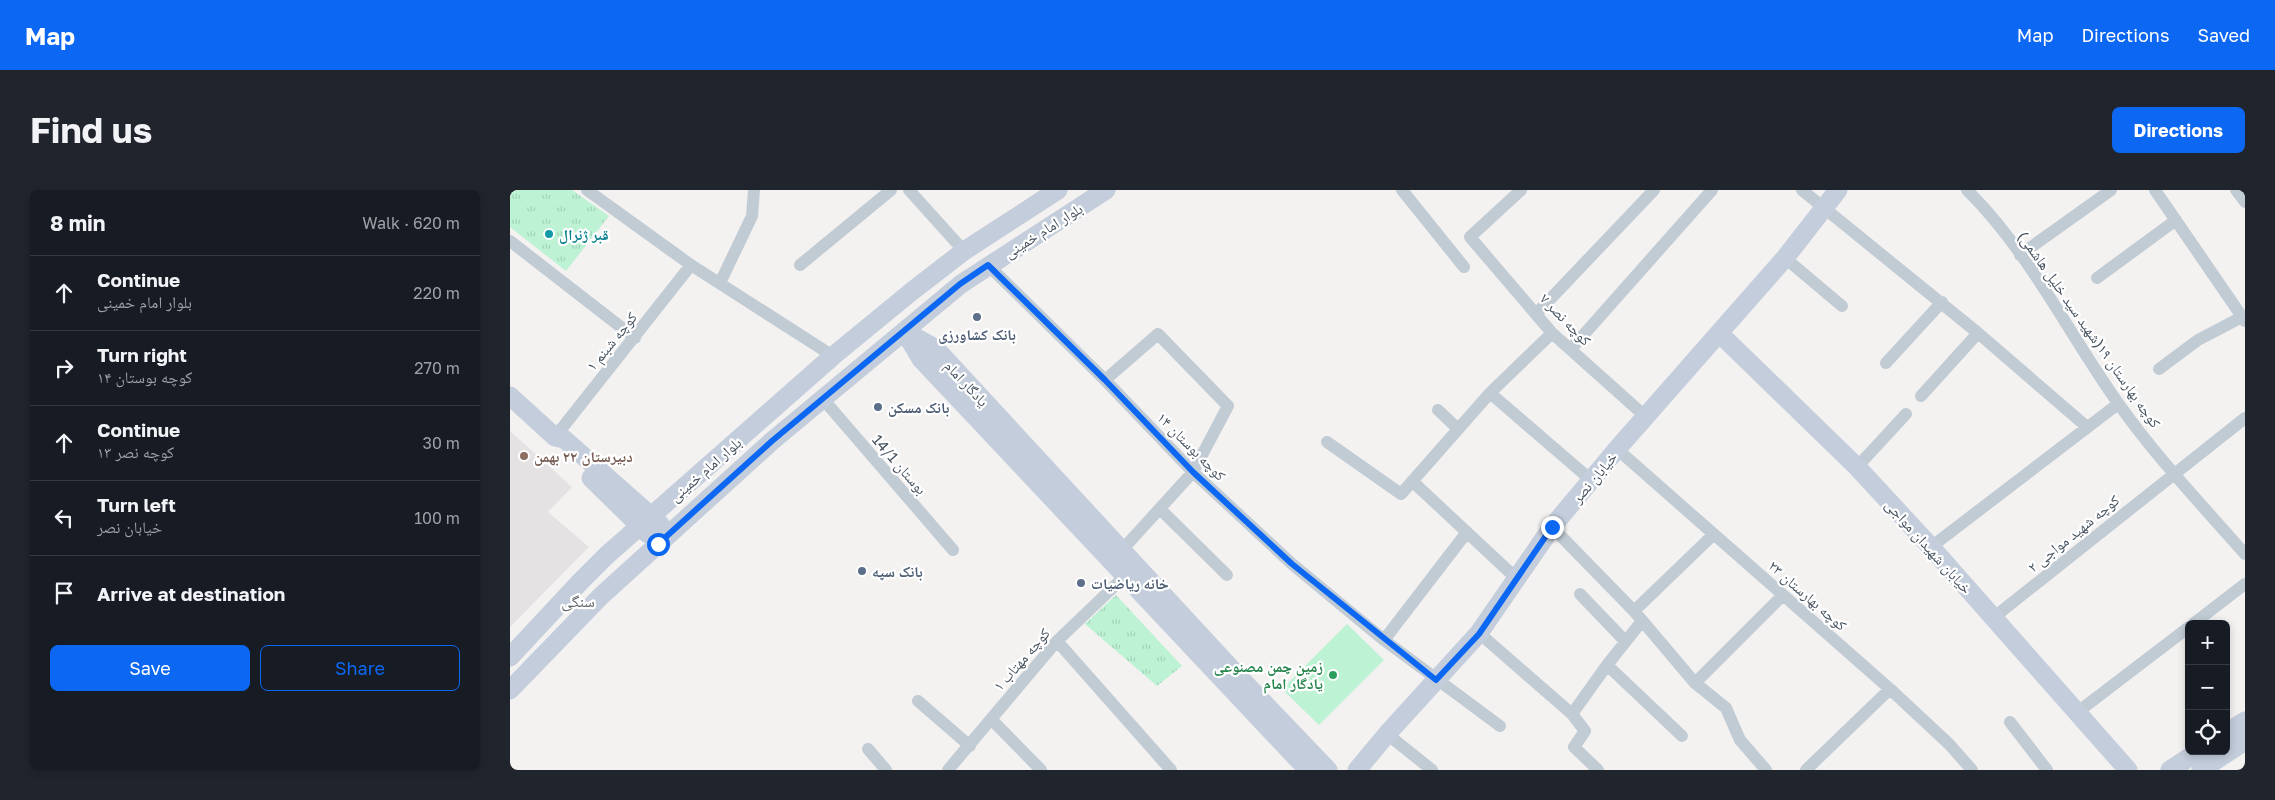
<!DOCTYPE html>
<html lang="en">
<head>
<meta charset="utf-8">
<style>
  :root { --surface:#171b24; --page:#20242c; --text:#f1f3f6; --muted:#9ea1a6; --line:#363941; --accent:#0c67f3 }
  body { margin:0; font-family:"Golos Text","Noto Naskh Arabic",sans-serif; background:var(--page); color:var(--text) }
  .controls { position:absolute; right:15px; bottom:15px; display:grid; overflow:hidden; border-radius:8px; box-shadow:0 2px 8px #0003 }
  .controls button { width:45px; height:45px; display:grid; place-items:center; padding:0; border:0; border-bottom:1px solid var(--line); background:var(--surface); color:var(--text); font:25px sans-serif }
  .stop { position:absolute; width:15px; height:15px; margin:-11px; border:4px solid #0c67f3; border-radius:50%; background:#fff }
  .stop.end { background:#0c67f3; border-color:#fff; box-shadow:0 1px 5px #0008 }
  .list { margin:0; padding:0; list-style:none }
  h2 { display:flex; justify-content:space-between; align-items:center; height:65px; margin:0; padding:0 20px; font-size:21px }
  h2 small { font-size:16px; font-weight:400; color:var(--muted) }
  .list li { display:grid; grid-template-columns:32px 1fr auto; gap:15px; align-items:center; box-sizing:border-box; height:75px; padding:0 20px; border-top:1px solid var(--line) }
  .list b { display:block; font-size:19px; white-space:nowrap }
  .list p { margin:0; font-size:16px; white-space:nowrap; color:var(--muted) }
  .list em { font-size:16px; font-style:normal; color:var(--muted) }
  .actions { display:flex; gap:10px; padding:15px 20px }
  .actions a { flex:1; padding:11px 0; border:1px solid var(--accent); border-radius:8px; text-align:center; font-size:18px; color:var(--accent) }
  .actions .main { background:var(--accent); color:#fff }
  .icon { flex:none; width:28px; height:28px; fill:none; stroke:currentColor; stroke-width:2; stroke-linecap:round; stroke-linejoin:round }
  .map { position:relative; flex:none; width:1735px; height:580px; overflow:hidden; border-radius:8px }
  header { display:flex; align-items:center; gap:30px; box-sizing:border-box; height:70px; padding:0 25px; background:var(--accent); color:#fff }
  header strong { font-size:24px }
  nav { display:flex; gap:28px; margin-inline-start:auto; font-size:18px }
  .intro { display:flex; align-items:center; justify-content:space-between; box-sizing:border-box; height:120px; padding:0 30px }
  h1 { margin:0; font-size:35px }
  .button { padding:12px 22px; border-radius:8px; background:var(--accent); color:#fff; font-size:18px; font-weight:700 }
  main { display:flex; gap:30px; padding:0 30px }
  aside { flex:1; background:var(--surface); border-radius:8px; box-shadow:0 2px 8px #0003 }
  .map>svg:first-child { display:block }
  .education { fill:#e5e2e3 }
  .grass { fill:#bdf3d4 }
  .park { fill:url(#park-tufts) }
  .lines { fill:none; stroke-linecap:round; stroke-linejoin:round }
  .street { stroke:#c1cbd4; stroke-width:12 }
  .secondary { stroke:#c3cddb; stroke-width:19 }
  .route { stroke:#0c67f3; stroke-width:6 }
  .culture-dot { fill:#0f9aa8; stroke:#fff; stroke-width:2 }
  .service-dot { fill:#5c6f8a; stroke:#fff; stroke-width:2 }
  .education-dot { fill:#8d6e63; stroke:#fff; stroke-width:2 }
  .leisure-dot { fill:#2e9e5b; stroke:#fff; stroke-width:2 }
  .labels { text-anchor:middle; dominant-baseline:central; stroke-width:4.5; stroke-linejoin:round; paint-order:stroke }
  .street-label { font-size:15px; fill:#475360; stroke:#fff }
  .culture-label { font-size:15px; font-weight:bold; fill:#0d838f; stroke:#fff; text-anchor:start }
  .service-label { font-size:15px; font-weight:bold; fill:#4e5e75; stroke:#fff; text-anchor:start }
  .education-label { font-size:15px; font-weight:bold; fill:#785e54; stroke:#fff; text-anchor:start }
  .leisure-label { font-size:15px; font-weight:bold; fill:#27864d; stroke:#fff; text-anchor:end }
  .neighbourhood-label { font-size:16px; fill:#5d6167; stroke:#fff }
</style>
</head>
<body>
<header>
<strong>Map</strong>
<nav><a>Map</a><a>Directions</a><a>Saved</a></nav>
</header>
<div class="intro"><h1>Find us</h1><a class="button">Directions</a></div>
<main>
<aside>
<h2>8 min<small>Walk · 620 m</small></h2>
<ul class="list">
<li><svg class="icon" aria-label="ahead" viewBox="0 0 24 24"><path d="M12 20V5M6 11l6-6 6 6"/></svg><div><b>Continue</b><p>بلوار امام خمینی</p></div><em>220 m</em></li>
<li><svg class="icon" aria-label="right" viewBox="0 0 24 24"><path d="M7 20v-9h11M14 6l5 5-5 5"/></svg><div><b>Turn right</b><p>کوچه بوستان ۱۴</p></div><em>270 m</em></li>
<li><svg class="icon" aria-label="ahead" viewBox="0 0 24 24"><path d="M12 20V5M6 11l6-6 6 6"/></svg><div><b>Continue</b><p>کوچه نصر ۱۳</p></div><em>30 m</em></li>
<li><svg class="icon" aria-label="left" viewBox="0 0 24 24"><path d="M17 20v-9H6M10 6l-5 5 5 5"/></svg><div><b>Turn left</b><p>خیابان نصر</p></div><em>100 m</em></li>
<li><svg class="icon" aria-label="arrive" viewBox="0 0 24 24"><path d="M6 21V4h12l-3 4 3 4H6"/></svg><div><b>Arrive at destination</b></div></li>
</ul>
<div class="actions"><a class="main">Save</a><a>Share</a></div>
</aside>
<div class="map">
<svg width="1735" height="580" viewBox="0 0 1735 580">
  <defs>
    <pattern id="park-tufts" width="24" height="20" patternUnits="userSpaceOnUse" patternTransform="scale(1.25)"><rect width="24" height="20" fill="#bdf3d4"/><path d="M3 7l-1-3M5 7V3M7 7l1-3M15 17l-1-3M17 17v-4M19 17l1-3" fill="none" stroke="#a4d2b9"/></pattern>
  </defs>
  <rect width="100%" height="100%" fill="#f4f1f1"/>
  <!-- education -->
  <path class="education" d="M0,241L62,297L38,322L79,357L0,437Z"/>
  <!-- grass -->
  <path class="grass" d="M837,434L874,470L809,535L772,499Z"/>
  <!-- park -->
  <path class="park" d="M0,0H62L99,26L56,81L0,37Z
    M606,405L672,476L647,496L575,434Z"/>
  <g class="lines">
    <!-- street -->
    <path class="street" d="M77,0L181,75L323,166
      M399,0L454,61
      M892,0L954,77
      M1011,0L960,47L1042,143L1136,227
      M1292,0L1468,143L1577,237
      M1457,0C1519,61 1558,143 1608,213C1646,267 1692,315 1735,364
      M1645,0L1735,131
      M1726,0L1735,12
      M0,51L125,148
      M1510,65L1601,0
      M1275,68L1332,116
      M290,75L381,0
      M478,75L595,190L683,282L782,374L874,450L990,536
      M1587,88L1666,30
      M210,93L242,26L244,0
      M1027,123L1144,0
      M1061,159L1202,0
      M1376,173L1432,112
      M1649,179L1688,150L1732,127
      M595,190L648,144L718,216L683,282L612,360
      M980,203L1081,290
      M1411,206L1468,143
      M313,209L443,360
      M928,220L948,239
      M45,247L181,75
      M817,252L891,304L980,203L1042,143
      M1107,259L1380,499L1439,554L1462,580
      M1347,277L1396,224
      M902,291L1007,389
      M650,319L717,385
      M1042,337L1124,421L1185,493L1216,518L1230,550L1256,580
      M1421,357L1608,214
      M1070,404L1115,451
      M1124,421L1204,344
      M1483,428L1735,228
      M1683,434L1735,394
      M969,443L1062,524
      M874,450L957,342
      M547,451L661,580
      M1097,475L1172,546
      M1185,493L1273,405
      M408,511L460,556
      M1569,521L1679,437
      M481,529L531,580
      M1500,532L1537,580
      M877,544L922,580
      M358,559L376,580
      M438,580L547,451L616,385
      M1088,580L1064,557L1075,541L1062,524L1097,475L1132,431
      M1296,580L1380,499"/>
    <!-- secondary -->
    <path class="secondary" d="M394,141L425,158L728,486L818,580
      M395,142L411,169C540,306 669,443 798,580
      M1209,143L1347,277L1421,357L1618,580
      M0,206L45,247L54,249L150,334
      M81,288L138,344
      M0,467L70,392L97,365L323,166L401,102L454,61L548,0
      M0,500L91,406L262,251L451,94L596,0
      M1716,543L1735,531
      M847,580L877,544L969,443L1042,337L1107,259L1275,68L1328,0
      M1660,580L1689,561
      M1691,580L1735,551"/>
  </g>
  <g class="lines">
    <!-- route -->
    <path class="route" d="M148,354L262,251L450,94L478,75L595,190L683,282L782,374L926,490L969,444L1042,337"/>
  </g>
  <!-- markers -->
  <circle class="culture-dot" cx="39" cy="44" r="5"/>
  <g class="service-dot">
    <circle cx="467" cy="127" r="5"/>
    <circle cx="368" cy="217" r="5"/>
    <circle cx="352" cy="381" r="5"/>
    <circle cx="571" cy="393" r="5"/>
  </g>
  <circle class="education-dot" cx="14" cy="266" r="5"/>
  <circle class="leisure-dot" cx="823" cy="485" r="5"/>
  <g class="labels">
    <!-- street labels -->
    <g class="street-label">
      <text transform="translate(533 40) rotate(-32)">بلوار امام خمینی</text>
      <text transform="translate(1056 129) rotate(46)">کوچه نصر ۷</text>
      <text transform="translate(1580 139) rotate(55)">کوچه بهارستان ۱۹(شهید سید خلیل هاشمی)</text>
      <text transform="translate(101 151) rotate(-51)">کوچه شبنم ۱</text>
      <text transform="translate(457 193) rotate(47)">یادگار امام</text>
      <text transform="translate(682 256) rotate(45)">کوچه بوستان ۱۴</text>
      <text transform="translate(390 274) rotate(49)">بوستان 14/1</text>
      <text transform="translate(195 279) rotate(-41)">بلوار امام خمینی</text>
      <text transform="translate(1084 287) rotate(-50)">خیابان نصر</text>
      <text transform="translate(1563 343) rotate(-39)">کوچه شهید مواجی ۲</text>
      <text transform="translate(1419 356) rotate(48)">خیابان شهیدان مواجی</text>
      <text transform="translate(1298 405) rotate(41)">کوچه بهارستان ۲۳</text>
      <text transform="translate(511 469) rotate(-49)">کوچه مهتاب ۱</text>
    </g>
    <!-- culture labels -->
    <g class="culture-label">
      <text x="49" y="44">قبر ژنرال</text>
    </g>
    <!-- service labels -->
    <g class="service-label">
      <text x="467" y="144" text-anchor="middle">بانک کشاورزی</text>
      <text x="378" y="217">بانک مسکن</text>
      <text x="362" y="381">بانک سپه</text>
      <text x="581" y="393">خانه ریاضیات</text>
    </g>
    <!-- education labels -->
    <g class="education-label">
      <text x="24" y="266">دبیرستان ۲۲ بهمن</text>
    </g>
    <!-- leisure labels -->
    <g class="leisure-label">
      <text x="813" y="476">زمین چمن مصنوعی<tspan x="813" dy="17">یادگار امام</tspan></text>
    </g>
    <!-- neighbourhood labels -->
    <g class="neighbourhood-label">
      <text x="68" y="411">سنگی</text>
    </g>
  </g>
</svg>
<div class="controls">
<button>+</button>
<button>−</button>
<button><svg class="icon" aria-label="locate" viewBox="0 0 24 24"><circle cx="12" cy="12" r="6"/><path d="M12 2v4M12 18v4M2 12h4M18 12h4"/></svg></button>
</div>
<div class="stop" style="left:148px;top:354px"></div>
<div class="stop end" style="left:1042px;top:337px"></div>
</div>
</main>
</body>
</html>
